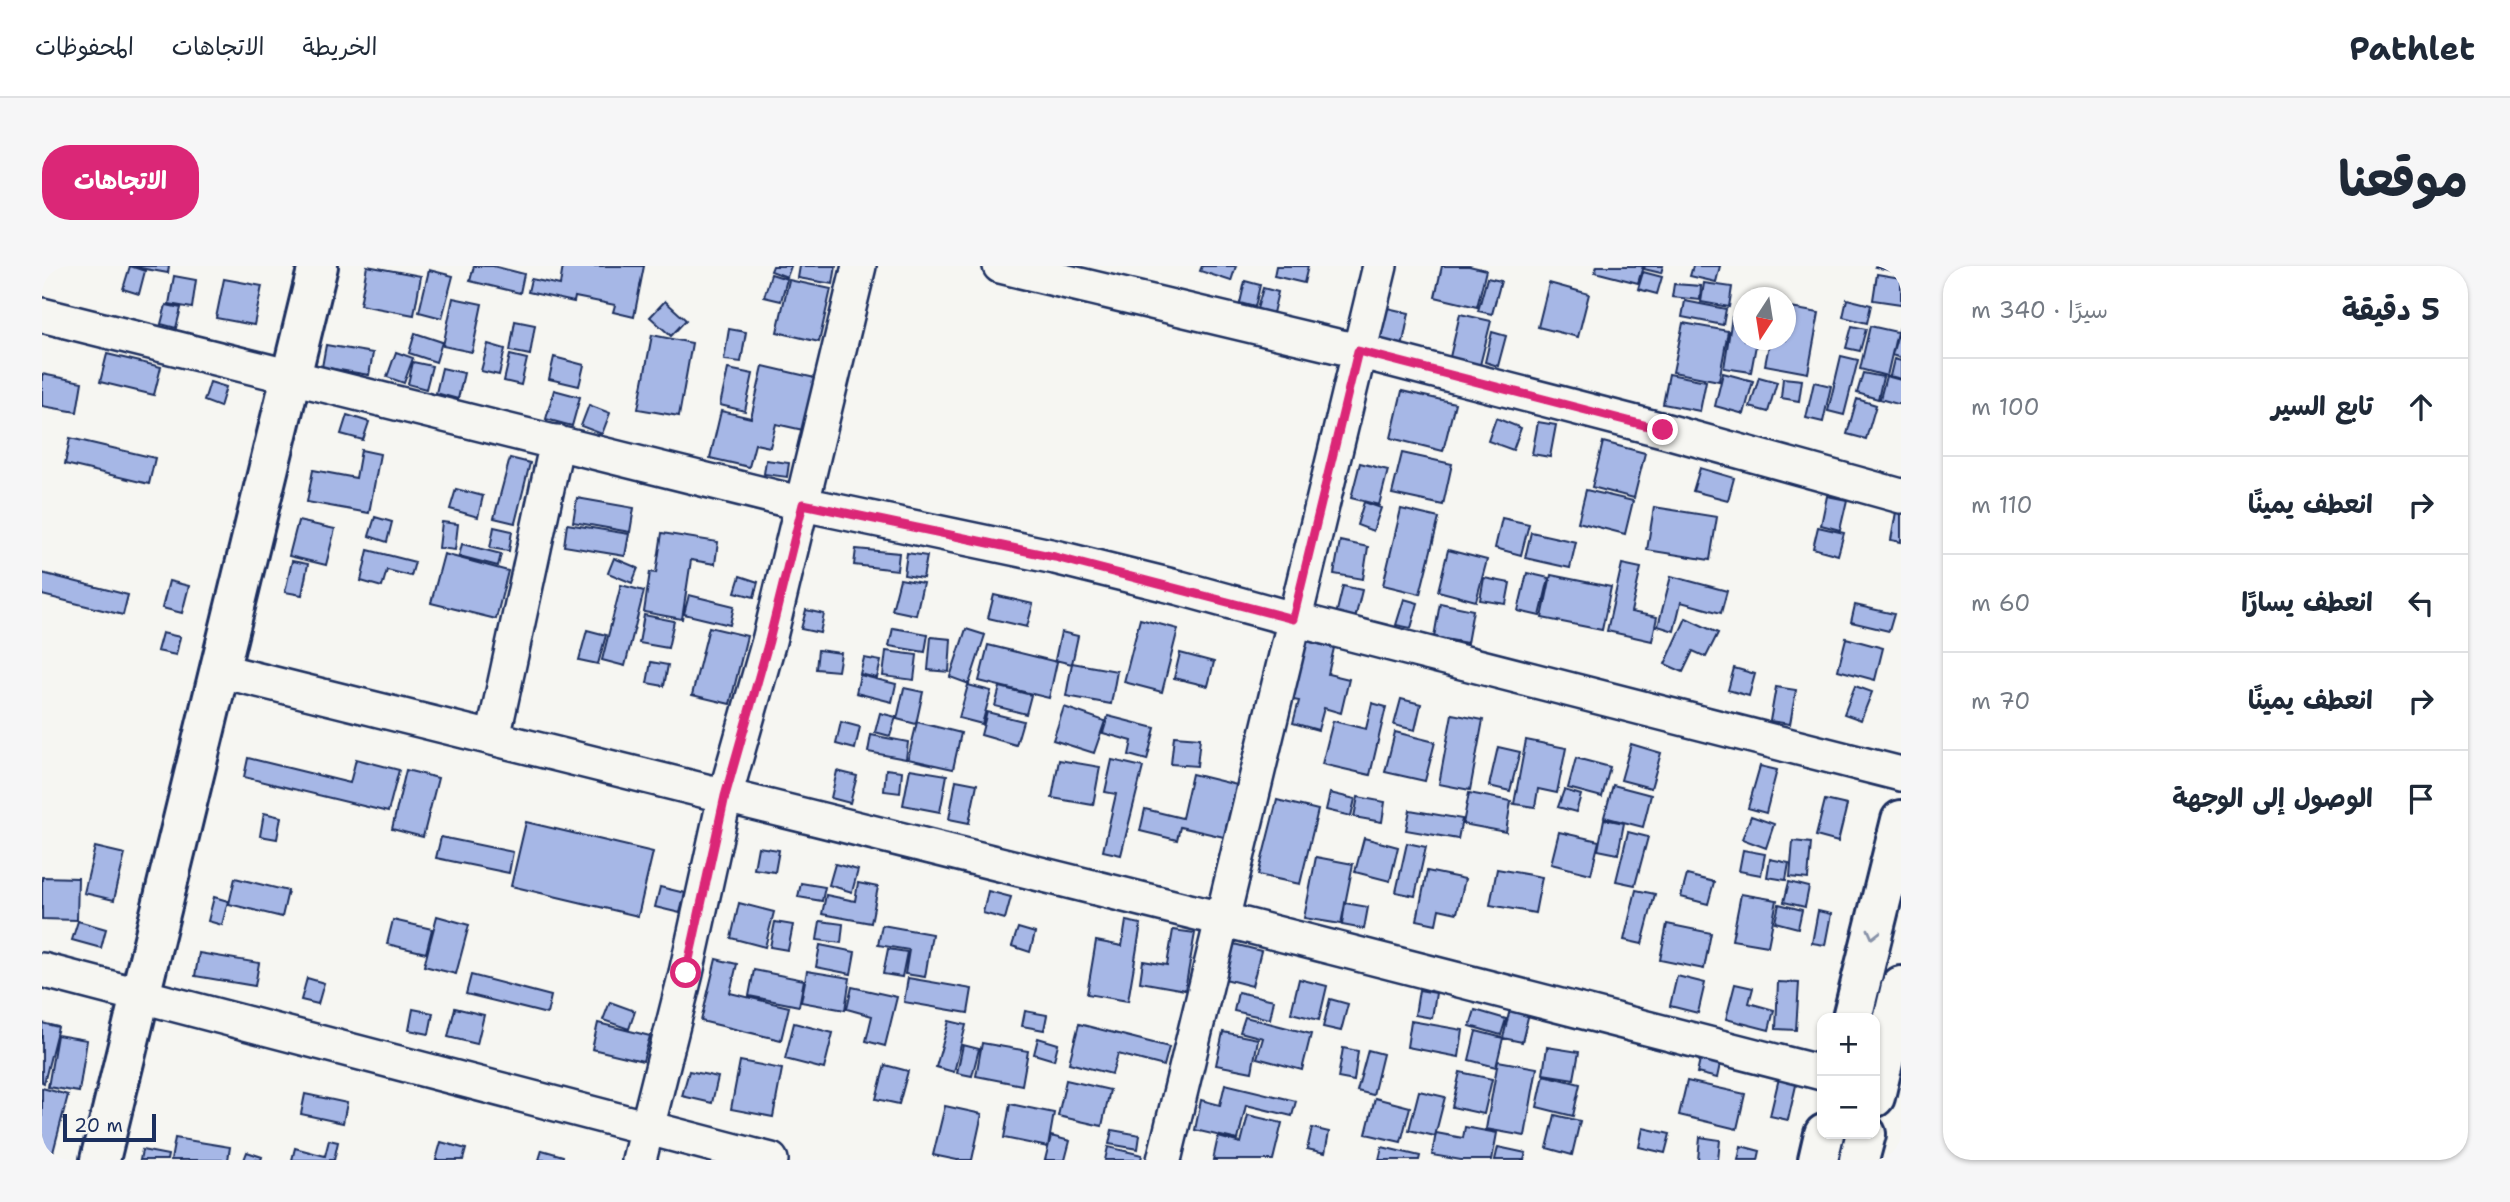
<!DOCTYPE html>
<html lang="ar">
<head>
<meta charset="utf-8">
<style>
  :root { --surface:#fff; --page:#f6f6f7; --text:#1f2937; --muted:#747a83; --line:#e0e1e3; --accent:#db2777 }
  body { margin:0; font-family:"Shantell Sans","Playpen Sans Arabic",sans-serif; background:var(--page); color:var(--text); direction:rtl }
  .controls { position:absolute; right:21px; bottom:21px; display:grid; overflow:hidden; border-radius:14px; box-shadow:0 2px 5px #0004 }
  .controls button { width:63px; height:63px; display:grid; place-items:center; padding:0; border:0; border-bottom:2px solid var(--line); background:var(--surface); color:var(--text); font:35px sans-serif }
  .compass { position:absolute; left:1691px; top:21px; width:63px; height:63px; border-radius:50%; background:var(--surface); box-shadow:0 2px 5px #0004; rotate:192deg }
  .scale { position:absolute; left:21px; bottom:18px; width:93px; box-sizing:border-box; padding-left:7px; border:4px solid #1b2f5e; border-top:0; font-size:19px; line-height:24px; white-space:nowrap; color:#1b2f5e; -webkit-text-stroke:5px #f6f6f2; paint-order:stroke }
  .stop { position:absolute; width:21px; height:21px; margin:-16px; border:5px solid #db2777; border-radius:50%; background:#fff }
  .stop.end { background:#db2777; border-color:#fff; box-shadow:0 2px 7px #0008 }
  .list { margin:0; padding:0; list-style:none }
  h2 { display:flex; justify-content:space-between; align-items:center; height:91px; margin:0; padding:0 28px; font-size:30px }
  h2 small { font-size:23px; font-weight:400; color:var(--muted) }
  .list li { display:grid; grid-template-columns:46px 1fr auto; gap:21px; align-items:center; box-sizing:border-box; height:98px; padding:0 28px; border-top:2px solid var(--line) }
  .list b { display:block; font-size:26px; white-space:nowrap }
  .list em { font-size:23px; font-style:normal; color:var(--muted) }
  .icon { flex:none; width:38px; height:38px; fill:none; stroke:currentColor; stroke-width:2; stroke-linecap:round; stroke-linejoin:round }
  .map { position:relative; flex:none; width:1859px; height:894px; overflow:hidden; direction:ltr; border-radius:28px }
  header { display:flex; align-items:center; gap:42px; box-sizing:border-box; height:98px; padding:0 35px; background:var(--surface); border-bottom:2px solid var(--line) }
  header strong { font-size:33px }
  nav { display:flex; gap:38px; margin-inline-start:auto; font-size:24px }
  .intro { display:flex; align-items:center; justify-content:space-between; box-sizing:border-box; height:168px; padding:0 42px }
  h1 { margin:0; font-size:49px }
  .button { padding:18px 32px; border-radius:28px; background:var(--accent); color:#fff; font-size:24px; font-weight:700 }
  main { display:flex; gap:42px; padding:0 42px }
  aside { flex:1; background:var(--surface); border-radius:28px; box-shadow:0 2px 5px #0004 }
  .map>svg:first-child { display:block }
  .building { fill:#a6b7e6; stroke:#1b2f5e; stroke-width:2 }
  .lines { fill:none; stroke-linecap:round; stroke-linejoin:round }
  .minor-casing { stroke:#1b2f5e; stroke-width:38 }
  .tertiary-casing { stroke:#1b2f5e; stroke-width:44 }
  .secondary-casing { stroke:#1b2f5e; stroke-width:44 }
  .minor { stroke:#f6f6f2; stroke-width:33 }
  .tertiary { stroke:#f6f6f2; stroke-width:38 }
  .secondary { stroke:#f6f6f2; stroke-width:38 }
  .oneway { stroke:#8892a8 }
  .route { stroke:#db2777; stroke-width:9 }
</style>
</head>
<body>
<header>
<strong>Pathlet</strong>
<nav><a>الخريطة</a><a>الاتجاهات</a><a>المحفوظات</a></nav>
</header>
<div class="intro"><h1>موقعنا</h1><a class="button">الاتجاهات</a></div>
<main>
<aside>
<h2>5 دقيقة<small>سيرًا · 340 m</small></h2>
<ul class="list">
<li><svg class="icon" aria-label="ahead" viewBox="0 0 24 24"><path d="M12 20V5M6 11l6-6 6 6"/></svg><div><b>تابع السير</b></div><em>100 m</em></li>
<li><svg class="icon" aria-label="right" viewBox="0 0 24 24"><path d="M7 20v-9h11M14 6l5 5-5 5"/></svg><div><b>انعطف يمينًا</b></div><em>110 m</em></li>
<li><svg class="icon" aria-label="left" viewBox="0 0 24 24"><path d="M17 20v-9H6M10 6l-5 5 5 5"/></svg><div><b>انعطف يسارًا</b></div><em>60 m</em></li>
<li><svg class="icon" aria-label="right" viewBox="0 0 24 24"><path d="M7 20v-9h11M14 6l5 5-5 5"/></svg><div><b>انعطف يمينًا</b></div><em>70 m</em></li>
<li><svg class="icon" aria-label="arrive" viewBox="0 0 24 24"><path d="M6 21V4h12l-3 4 3 4H6"/></svg><div><b>الوصول إلى الوجهة</b></div></li>
</ul>
</aside>
<div class="map">
<svg width="1859" height="894" viewBox="0 0 1859 894">
  <rect width="100%" height="100%" fill="#f6f6f2"/>
  <filter id="ink" filterUnits="userSpaceOnUse"><feTurbulence type="fractalNoise" baseFrequency=".0143" numOctaves="2"/><feDisplacementMap in="SourceGraphic" scale="14" xChannelSelector="R" yChannelSelector="G"/><feConvolveMatrix kernelMatrix="1 2 1 2 8 2 1 2 1" color-interpolation-filters="sRGB"/></filter>
  <g filter="url(#ink)">
    <!-- building -->
    <path class="building" d="M87,0H127L126,7Z
      M88,0L103,5L97,28L81,23Z
      M325,0L379,10L372,49L318,39Z
      M432,0H451L482,8L478,27L428,15Z
      M521,0H602L592,51L571,46L573,39L533,31L532,36L486,26L489,13L518,19Z
      M731,0H749L745,11L729,5Z
      M758,0H794L791,18L756,12Z
      M1160,0H1194L1189,15L1158,5Z
      M1234,0H1266L1262,17L1232,10Z
      M1400,0H1427L1444,4L1435,41L1393,31Z
      M1555,0H1601L1596,17L1553,6Z
      M1603,0H1621L1619,7L1602,3Z
      M1651,0H1678L1674,16L1648,10Z
      M1834,0H1859V7L1833,1Z
      M387,4L411,10L400,52L377,46Z
      M1601,6L1620,11L1615,28L1596,23Z
      M729,8L745,13L739,35L722,31Z
      M1835,8L1859,12V38L1831,34Z
      M132,10L154,14L150,42L127,38Z
      M1445,12L1459,15L1450,48L1436,45Z
      M182,13L220,20L212,59L174,52Z
      M747,14L789,23L777,76L735,66Z
      M1203,15L1218,19L1213,41L1198,37Z
      M1507,17L1547,28L1536,71L1496,61Z
      M1662,17L1690,21L1687,41L1659,36Z
      M1632,18L1659,20L1658,34L1630,31Z
      M1221,22L1236,26L1231,47L1215,43Z
      M411,32L440,38L430,86L401,80Z
      M1805,33L1829,39L1825,57L1801,51Z
      M623,35L644,54L629,70L608,51Z
      M1643,35L1684,43L1681,59L1640,51Z
      M124,39L139,42L134,62L119,58Z
      M1341,41L1367,47L1360,82L1334,76Z
      M1749,42L1777,47L1766,107L1723,99L1728,74H1744Z
      M1418,48L1449,55L1438,99L1408,91Z
      M1690,51L1702,53V74H1715L1709,106L1682,102Z
      M473,55L493,59L488,89L468,85Z
      M1641,57L1686,65L1677,115L1631,106Z
      M1859,57V92L1850,89Z
      M1810,60L1824,63L1818,85L1804,82Z
      M1828,60L1855,66L1845,110L1818,103Z
      M687,63L704,66L699,96L682,94Z
      M1450,66L1464,70L1456,100L1443,96Z
      M373,67L400,76L394,96L367,87Z
      M610,69L650,77L637,150L596,143Z
      M446,78L463,83L457,109L439,105Z
      M284,79L331,87L327,109L280,101Z
      M354,86L371,92L362,117L345,111Z
      M65,88L119,101L112,129L58,116Z
      M468,89L485,93L479,119L462,115Z
      M1799,90L1816,94L1802,149L1786,145Z
      M512,91L542,99L537,120L507,113Z
      M1852,93L1859,95V113L1848,110Z
      M371,96L390,100L384,123L366,118Z
      M721,100L773,112L761,164L734,158L728,181L713,178L707,201L668,192L679,145L709,152Z
      M400,102L422,107L416,133L394,127Z
      M686,103L711,108L703,145L678,139Z
      M1681,107L1711,115L1702,148L1673,140Z
      M1821,107L1841,111L1836,133L1815,127Z
      M0,108L40,116L35,146L0,140Z
      M1627,108L1664,115L1658,145L1621,138Z
      M1844,110L1859,114V139L1838,133Z
      M1717,111L1735,116L1726,146L1708,141Z
      M1741,112L1760,114L1757,135L1739,132Z
      M168,116L184,121L178,141L162,135Z
      M1772,116L1789,120L1781,156L1764,152Z
      M512,124L538,131L530,160L504,153Z
      M1360,125L1413,137L1401,185L1349,172Z
      M1815,133L1834,139L1824,173L1805,168Z
      M547,139L568,147L560,168L539,160Z
      M305,149L327,156L321,174L299,168Z
      M1454,152L1479,162L1471,184L1446,175Z
      M1496,156L1514,159L1508,191L1490,188Z
      M28,172L113,192L107,218L23,198Z
      M1561,176L1603,187L1592,232L1550,221Z
      M319,184L338,188L327,247L265,236L271,204L314,212Z
      M1360,187L1410,198L1401,239L1350,228Z
      M468,192L488,197L473,257L452,252Z
      M724,194L747,197L745,211L722,208Z
      M1318,197L1346,204L1337,239L1309,232Z
      M1658,202L1692,212L1686,234L1651,225Z
      M414,223L441,230L436,251L408,243Z
      M1544,224L1591,235L1583,268L1536,256Z
      M1785,230L1805,234L1798,264L1779,259Z
      M535,232L592,242L588,266L531,256Z
      M1322,236L1339,242L1331,265L1315,259Z
      M1612,241L1675,251L1668,294L1605,284Z
      M1359,243L1397,252L1378,328L1341,319Z
      M1854,246L1859,247V276L1849,274Z
      M333,251L350,256L345,276L327,270Z
      M1460,252L1487,258L1479,289L1453,282Z
      M256,255L293,263L284,299L247,290Z
      M400,256L416,258L413,284L397,282Z
      M525,258L587,268L583,290L522,280Z
      M452,261L470,265L467,285L448,282Z
      M1776,261L1802,267L1796,289L1771,282Z
      M1489,266L1534,276L1528,302L1483,292Z
      M620,267L676,276L673,298L649,294L640,353L602,346L608,306L614,307Z
      M1298,275L1326,281L1321,313L1292,308Z
      M420,278L459,288L456,300L417,290Z
      M814,283L857,287L855,304L812,299Z
      M326,284L373,296L369,310L345,304L340,321L319,315Z
      M1406,284L1445,294L1434,335L1396,325Z
      M865,287L885,290L881,312L862,309Z
      M402,288L466,305L454,353L389,337Z
      M572,292L596,302L590,317L566,307Z
      M250,295L266,298L260,329L243,326Z
      M1580,298L1599,302L1589,346L1615,351L1610,375L1565,365Z
      M0,307L86,329L81,349L0,329Z
      M1485,307L1507,312L1498,350L1476,345Z
      M1509,309L1569,321L1560,364L1500,352Z
      M698,310L716,316L712,331L693,326Z
      M1629,310L1685,325L1679,347L1639,336L1632,365L1616,360Z
      M1442,312L1468,317L1464,338L1438,334Z
      M858,313L881,317L874,349L850,344Z
      M127,315L147,320L140,347L120,342Z
      M579,319L602,325L583,400L560,394Z
      M1301,320L1320,324L1313,353L1294,349Z
      M647,329L692,340L688,359L642,348Z
      M952,329L991,338L985,361L946,352Z
      M1362,333L1376,337L1369,362L1354,359Z
      M1398,337L1431,344L1425,377L1392,371Z
      M1813,339L1852,348L1847,365L1809,356Z
      M764,344L782,348L778,367L759,363Z
      M602,349L632,355L626,382L597,377Z
      M1644,352L1676,367L1664,391L1651,385L1641,406L1623,398Z
      M1098,353L1136,363L1120,426L1082,416Z
      M667,361L705,370L688,438L650,429Z
      M851,362L886,368L883,386L847,380Z
      M924,363L943,369L927,418L908,411Z
      M545,364L564,369L556,398L537,394Z
      M1019,366L1036,370L1030,398L1013,394Z
      M120,367L138,371L134,389L115,385Z
      M889,371L909,373L907,406L886,404Z
      M1804,372L1841,382L1833,414L1796,404Z
      M1260,374L1292,382L1286,408L1307,413L1299,447L1282,442L1276,464L1251,457L1257,435L1246,433Z
      M946,379L1015,396L1007,432L937,415Z
      M776,384L799,387L796,405L774,403Z
      M844,385L875,389L872,414L841,410Z
      M1138,387L1172,396L1166,420L1132,412Z
      M822,392L839,395L835,412L818,408Z
      M609,396L626,399L622,420L605,417Z
      M1030,397L1075,405L1069,438L1024,430Z
      M1692,402L1713,408L1707,430L1686,424Z
      M818,409L854,418L850,436L814,427Z
      M926,419L949,425L940,458L917,452Z
      M1813,420L1830,426L1819,454L1802,448Z
      M958,421L989,429L984,448L953,440Z
      M1734,421L1754,424L1748,458L1728,455Z
      M862,422L881,426L874,458L855,453Z
      M1359,433L1379,438L1373,464L1352,459Z
      M1330,437L1344,441L1328,509L1280,498L1291,455L1324,463Z
      M1022,441L1063,455L1052,487L1011,474Z
      M945,446L981,455L974,479L939,469Z
      M838,447L854,451L848,470L833,466Z
      M1410,448L1441,454L1428,524L1397,518Z
      M1066,450L1113,462L1105,494L1087,489L1090,475L1061,467Z
      M799,456L818,461L813,483L794,478Z
      M875,456L919,467L911,503L866,493Z
      M1353,466L1393,476L1383,515L1343,506Z
      M829,469L866,476L864,493L826,486Z
      M1132,470L1158,472L1155,500L1129,498Z
      M1484,474L1524,482L1515,527L1496,523L1493,541L1472,538Z
      M1589,478L1619,487L1609,522L1579,514Z
      M1456,481L1478,486L1468,525L1447,520Z
      M206,492L308,517L314,493L357,504L346,546L202,511Z
      M1534,492L1568,501L1560,531L1526,522Z
      M1017,494L1058,501L1051,539L1010,532Z
      M1070,494L1101,501L1079,589L1061,585L1074,528L1063,526Z
      M1718,500L1735,504L1724,547L1706,542Z
      M844,503L860,505L858,527L842,525Z
      M868,503L905,509L898,546L861,539Z
      M364,504L396,512L381,571L350,563Z
      M795,505L815,510L808,537L789,532Z
      M1150,508L1195,519L1182,571L1138,561L1135,574L1098,565L1103,543L1140,552Z
      M914,514L935,518L927,557L907,553Z
      M1571,519L1609,529L1601,561L1562,551Z
      M1522,524L1539,529L1534,546L1516,541Z
      M1288,527L1313,533L1309,550L1284,544Z
      M1427,527L1469,535L1464,566L1421,558Z
      M1316,531L1343,536L1340,556L1312,551Z
      M1235,534L1276,544L1258,618L1216,609Z
      M1783,534L1805,539L1796,576L1774,570Z
      M1368,544L1420,553L1416,573L1364,564Z
      M222,547L239,551L235,573L218,570Z
      M1709,550L1732,558L1724,582L1700,573Z
      M1562,553L1582,557L1576,588L1556,584Z
      M484,556L611,586L596,650L469,620Z
      M1517,566L1557,575L1549,608L1509,598Z
      M1586,566L1606,571L1593,619L1574,615Z
      M399,571L471,586L467,607L394,592Z
      M1322,572L1356,581L1348,615L1313,606Z
      M1751,575L1769,577L1766,613L1748,611Z
      M1365,577L1384,581L1373,630L1354,626Z
      M53,581L83,588L72,634L42,627Z
      M716,581L737,584L733,606L712,603Z
      M1701,584L1723,588L1719,609L1697,605Z
      M1274,591L1311,598L1299,658L1262,652Z
      M1728,593L1747,597L1744,614L1725,611Z
      M793,598L816,604L810,626L787,619Z
      M1455,603L1500,611L1493,647L1448,639Z
      M1385,605L1423,613L1415,647L1397,643L1394,658L1375,654Z
      M1645,609L1672,616L1666,638L1639,631Z
      M0,611L36,612L35,654L0,653Z
      M193,612L246,625L240,651L187,638Z
      M1747,616L1767,621L1763,641L1742,636Z
      M759,617L783,621L780,635L756,631Z
      M816,617L836,621L829,657L780,648L784,629L813,635Z
      M618,621L643,627L638,647L613,641Z
      M1594,624L1613,628L1600,678L1582,674Z
      M946,625L969,631L963,653L941,647Z
      M1699,628L1735,634L1726,680L1690,674Z
      M172,631L186,635L180,659L166,655Z
      M697,637L732,646L723,681L689,672Z
      M1303,637L1326,641L1322,663L1300,659Z
      M1737,638L1760,644L1756,662L1733,656Z
      M1776,645L1789,648L1783,679L1770,677Z
      M395,650L427,659L414,708L382,700Z
      M351,654L390,663L384,687L345,678Z
      M36,655L64,663L59,682L30,674Z
      M778,655L801,658L799,677L775,674Z
      M1084,655L1099,658L1086,735L1045,728L1054,675L1080,680Z
      M733,656L751,659L746,684L728,681Z
      M1625,658L1669,667L1662,703L1618,694Z
      M840,659L890,668L883,711L863,708L867,684L836,679Z
      M976,662L993,667L988,686L970,680Z
      M1131,664L1153,667L1143,724L1098,716L1101,695L1125,699Z
      M1188,677L1219,685L1210,720L1179,712Z
      M778,679L813,686L809,708L774,701Z
      M846,683L865,686L860,711L841,708Z
      M157,687L217,697L213,720L153,710Z
      M674,693L695,698L688,727L747,741L739,774L659,755Z
      M712,704L762,714L757,740L707,730Z
      M765,705L808,712L803,744L759,736Z
      M429,709L509,730L505,748L424,728Z
      M1635,710L1663,717L1656,747L1628,740Z
      M265,712L282,717L276,738L259,734Z
      M866,712L930,723L926,747L862,736Z
      M1257,713L1285,720L1277,754L1249,747Z
      M1736,716L1757,717L1754,764L1734,763Z
      M1693,718L1711,722L1707,737L1732,744L1727,764L1684,753Z
      M810,721L855,731L843,780L824,775L830,750L805,743Z
      M1377,724L1394,727L1390,752L1373,749Z
      M1196,726L1232,734L1228,753L1192,745Z
      M1288,733L1306,738L1299,765L1281,761Z
      M568,736L593,745L587,763L561,754Z
      M413,742L442,749L435,778L406,771Z
      M371,743L391,747L387,768L367,764Z
      M1468,743L1487,747L1480,776L1461,772Z
      M1433,744L1464,753L1459,769L1428,760Z
      M983,745L1005,749L1002,764L980,760Z
      M1203,751L1269,768L1260,804L1215,792L1221,772L1198,766Z
      M907,755L924,759L912,806L894,801Z
      M1369,755L1421,764L1417,791L1365,781Z
      M0,757L16,761L2,817L0,816Z
      M556,757L608,770L601,795L550,783Z
      M752,757L791,767L782,803L743,793Z
      M1037,758L1127,781L1122,800L1076,788L1070,808L1027,797Z
      M1434,765L1461,772L1454,801L1427,794Z
      M1181,766L1216,773L1210,806L1174,799Z
      M15,769L45,774L37,826L6,821Z
      M996,772L1016,778L1012,794L992,788Z
      M940,777L986,785L980,819L934,810Z
      M921,779L937,783L930,810L915,807Z
      M1505,781L1537,786L1532,813L1501,808Z
      M1301,782L1316,785L1312,815L1296,812Z
      M1326,784L1341,788L1331,829L1315,825Z
      M1658,793L1678,798L1675,812L1655,807Z
      M698,795L740,803L731,851L689,843Z
      M1456,795L1495,802L1483,870L1444,863Z
      M843,799L866,805L857,838L834,833Z
      M647,805L676,811L670,837L640,830Z
      M1418,806L1450,813L1442,848L1410,841Z
      M1502,809L1538,818L1531,850L1495,841Z
      M1737,812L1755,815L1746,854L1728,850Z
      M1024,814L1068,824L1060,860L1016,850Z
      M1645,815L1703,828L1695,863L1637,849Z
      M1183,818L1254,835L1250,850L1204,839L1196,874L1153,864L1159,834L1178,839Z
      M0,822L26,829L9,894L0,893Z
      M1377,825L1403,831L1393,870L1367,864Z
      M263,828L305,837L301,857L259,848Z
      M1333,832L1368,841L1359,876L1324,868Z
      M968,838L1012,847L1006,881L962,872Z
      M903,840L940,848L930,894H915L891,889Z
      M1206,849L1240,857L1231,894H1171L1176,871L1199,877Z
      M1513,849L1538,855L1530,889L1505,882Z
      M1423,861L1455,867L1450,894H1419L1390,889L1394,867L1421,872Z
      M1270,862L1287,866L1283,887L1265,883Z
      M1601,862L1628,868L1623,887L1597,881Z
      M1070,864L1098,869L1096,883L1067,878Z
      M1009,870L1028,875L1023,894H1003Z
      M1658,871L1678,874L1676,894H1656Z
      M133,872L188,881L186,894H129Z
      M287,874L296,876L292,894H250L253,882L283,890Z
      M399,876L424,883L421,894H394Z
      M1699,880L1718,885L1716,894H1696Z
      M1066,881L1100,889L1099,894H1063Z
      M1340,881L1378,890L1377,894H1337Z
      M1456,881L1484,887L1482,894H1453Z
      M100,884L126,889L125,894H98Z
      M500,884L521,890L520,894H497Z
      M205,886L220,891L219,894H202Z"/>
    <g class="lines">
      <!-- minor casing -->
      <g class="minor-casing">
        <path id="minor" d="M958,0L1316,85L1621,164L1859,230
          M0,49L761,238L1013,291L1138,322L1251,353L1859,508
          M176,404L1179,653L1780,807
          M451,472L515,176
          M0,704L729,894
          M597,894L644,707L683,530L727,375L817,0
          M1122,894L1338,0"/>
      </g>
      <!-- tertiary casing -->
      <g class="tertiary-casing">
        <path id="tertiary" d="M58,894L276,0"/>
      </g>
      <!-- secondary casing -->
      <g class="secondary-casing">
        <path id="secondary" d="M1810,752L1859,554
          M1833,831L1859,720
          M1776,894L1782,868
          M1817,894L1824,868"/>
      </g>
      <!-- minor -->
      <use href="#minor" class="minor"/>
      <!-- tertiary -->
      <use href="#tertiary" class="tertiary"/>
      <!-- secondary -->
      <use href="#secondary" class="secondary"/>
    </g>
    <!-- one-way arrows -->
    <defs><path id="oneway-chevron" d="M-2-3.5L2.5 0L-2 3.5" fill="none" stroke-width="1.6" stroke-linecap="round" stroke-linejoin="round" transform="scale(1.75)"/></defs>
    <use class="oneway" href="#oneway-chevron" transform="translate(1831 668) rotate(104)"/>
  </g>
  <g class="lines" filter="url(#ink)">
    <!-- route -->
    <path class="route" d="M644,707L683,530L727,375L761,238L1013,291L1251,353L1316,85L1621,164"/>
  </g>
</svg>
<div class="controls">
<button>+</button>
<button>−</button>
</div>
<svg class="compass" viewBox="-18 -18 36 36"><path d="M0-13l5 13h-10z" fill="#e53935"/><path d="M0 13l5-13h-10z" fill="#747a83"/></svg>
<div class="scale">20 m</div>
<div class="stop" style="left:644px;top:707px"></div>
<div class="stop end" style="left:1621px;top:164px"></div>
</div>
</main>
</body>
</html>
